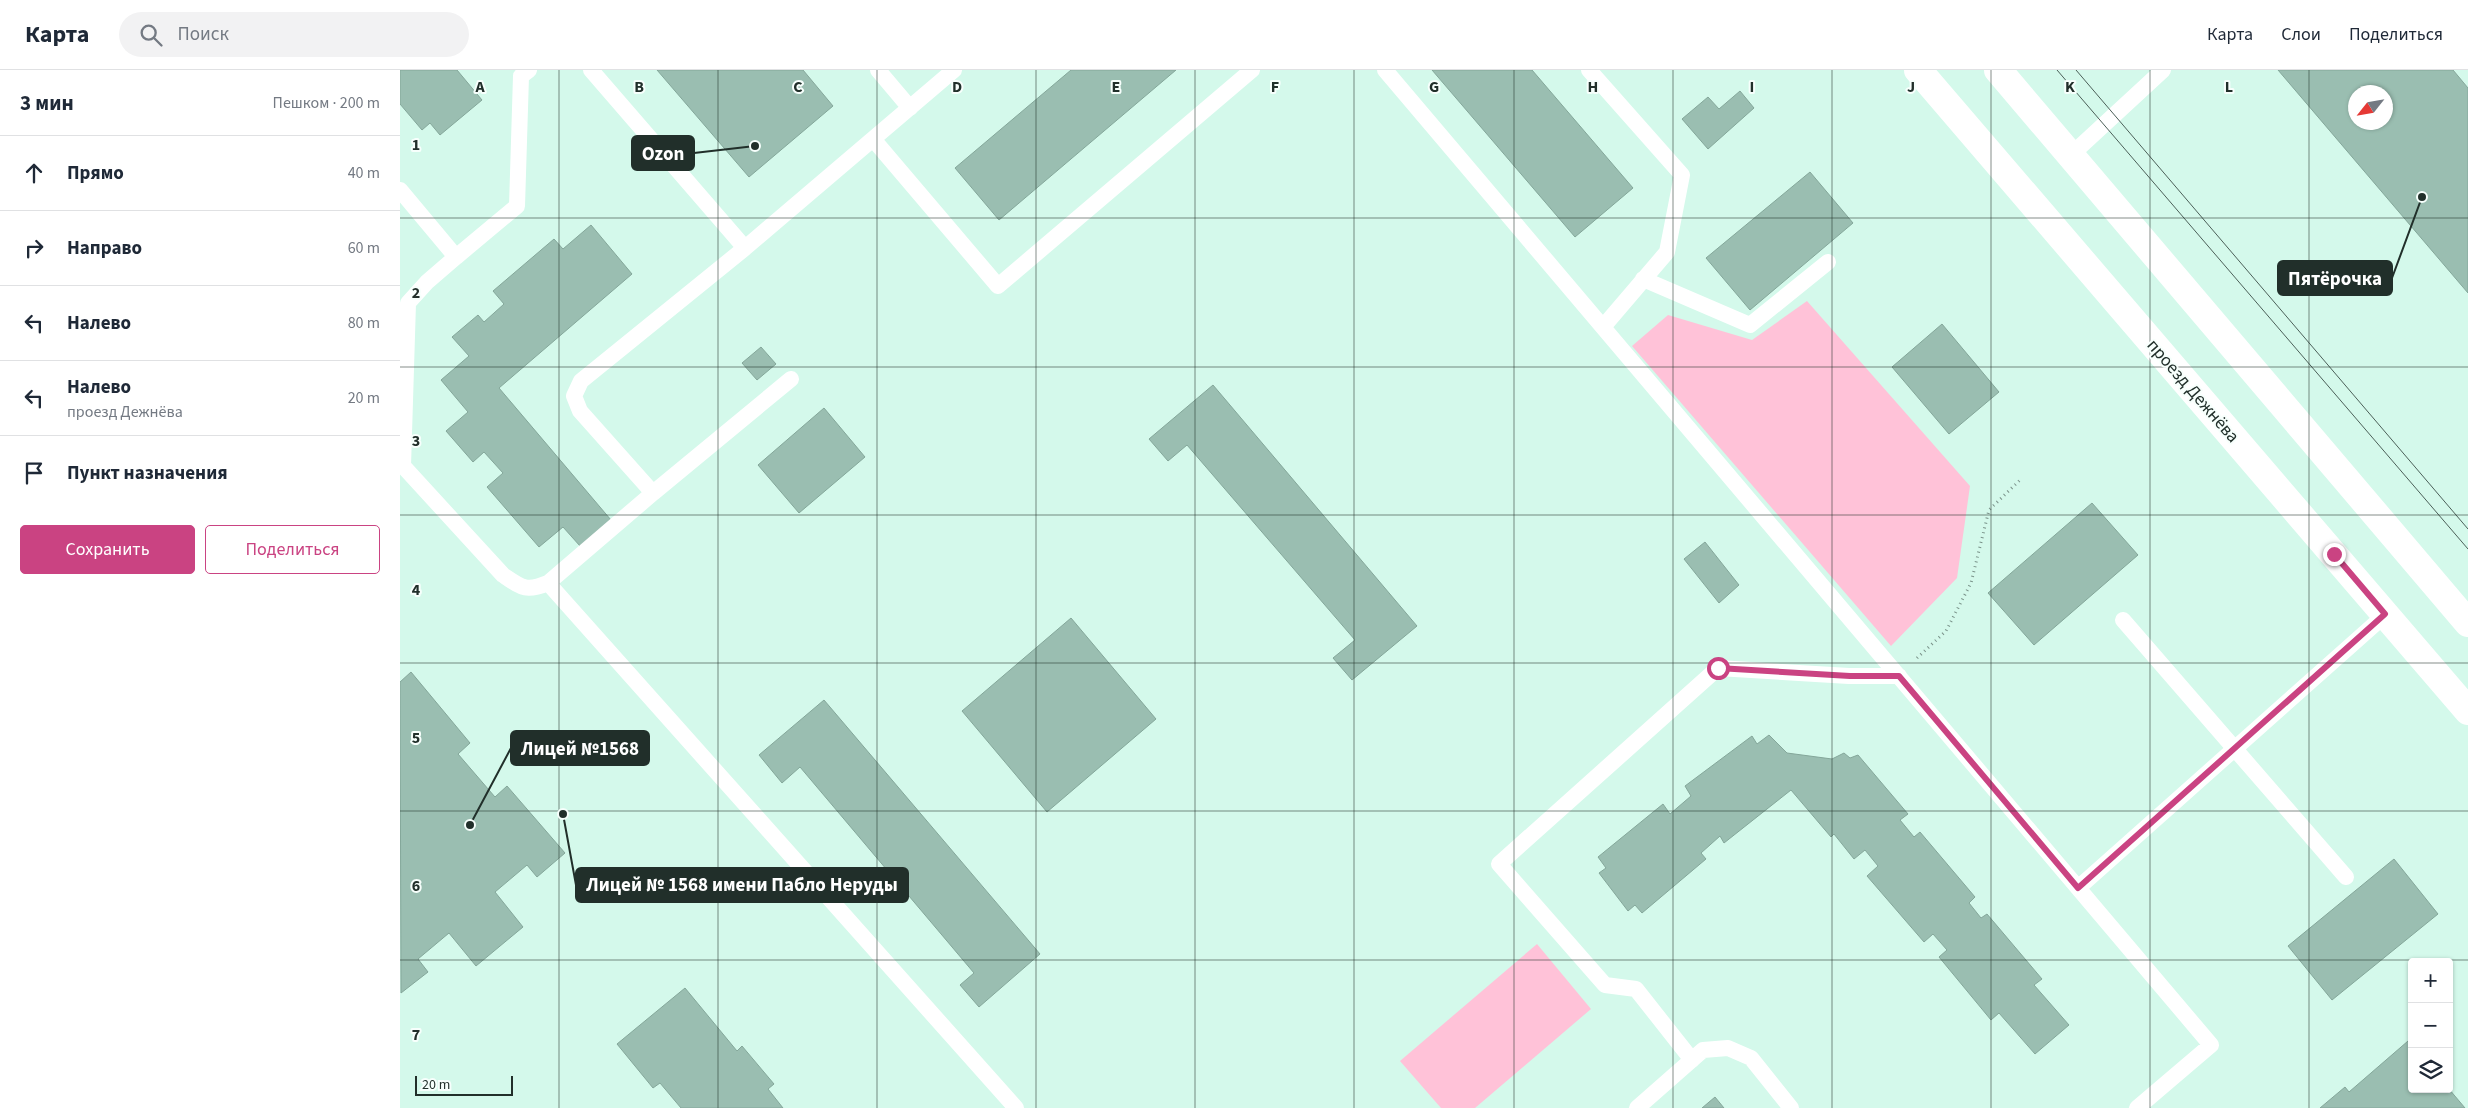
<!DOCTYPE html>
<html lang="ru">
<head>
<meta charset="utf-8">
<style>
  :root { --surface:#fff; --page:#f2f2f3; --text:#1f2937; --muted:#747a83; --line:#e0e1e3; --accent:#ca4382 }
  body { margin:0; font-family:"Source Sans 3",sans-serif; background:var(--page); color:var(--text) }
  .controls { position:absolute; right:15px; bottom:15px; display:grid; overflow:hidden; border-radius:5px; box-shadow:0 1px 4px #0004 }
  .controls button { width:45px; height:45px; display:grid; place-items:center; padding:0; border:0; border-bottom:1px solid var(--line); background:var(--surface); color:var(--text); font:25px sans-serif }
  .compass { position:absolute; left:1948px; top:15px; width:45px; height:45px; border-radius:50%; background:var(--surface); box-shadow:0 1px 4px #0004; rotate:239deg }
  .scale { position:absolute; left:15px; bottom:12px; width:98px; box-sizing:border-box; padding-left:5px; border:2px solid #212f2a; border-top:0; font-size:14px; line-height:18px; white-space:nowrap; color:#212f2a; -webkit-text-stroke:4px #f7fffc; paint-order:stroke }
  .stop { position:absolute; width:15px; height:15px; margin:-11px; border:4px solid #ca4382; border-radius:50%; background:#fff }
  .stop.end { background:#ca4382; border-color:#fff; box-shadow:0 1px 5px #0008 }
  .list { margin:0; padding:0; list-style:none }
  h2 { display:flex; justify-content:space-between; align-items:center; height:65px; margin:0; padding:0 20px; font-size:21px }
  h2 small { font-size:16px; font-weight:400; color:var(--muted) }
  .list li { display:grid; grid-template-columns:32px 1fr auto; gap:15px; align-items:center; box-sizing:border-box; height:75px; padding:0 20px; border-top:1px solid var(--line) }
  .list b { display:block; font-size:19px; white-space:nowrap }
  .list p { margin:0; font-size:16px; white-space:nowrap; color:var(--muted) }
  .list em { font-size:16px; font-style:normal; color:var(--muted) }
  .actions { display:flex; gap:10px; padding:15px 20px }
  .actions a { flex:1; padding:11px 0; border:1px solid var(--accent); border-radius:5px; text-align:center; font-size:18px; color:var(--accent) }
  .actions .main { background:var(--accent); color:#fff }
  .icon { flex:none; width:28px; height:28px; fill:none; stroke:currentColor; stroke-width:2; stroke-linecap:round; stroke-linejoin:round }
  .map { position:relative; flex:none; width:2068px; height:1038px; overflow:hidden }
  header { display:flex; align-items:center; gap:30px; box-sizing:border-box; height:70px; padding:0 25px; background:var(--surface); border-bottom:1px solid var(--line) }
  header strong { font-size:24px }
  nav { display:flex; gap:28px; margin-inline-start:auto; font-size:18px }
  .search { width:350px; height:45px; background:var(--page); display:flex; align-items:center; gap:12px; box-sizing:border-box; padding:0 18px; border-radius:28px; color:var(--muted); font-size:19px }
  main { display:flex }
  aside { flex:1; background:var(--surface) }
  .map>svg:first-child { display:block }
  .green { fill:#ffc2d8 }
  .building { fill:#9abeb1; stroke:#84a79a; fill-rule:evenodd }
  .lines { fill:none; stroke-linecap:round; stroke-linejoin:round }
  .path { stroke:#7a938a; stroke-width:3; stroke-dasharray:1 4; stroke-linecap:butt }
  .service { stroke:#fff; stroke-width:16 }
  .secondary { stroke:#fff; stroke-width:28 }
  .tram { stroke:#4c6059; stroke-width:1 }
  .route { stroke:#ca4382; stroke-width:6 }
  .grid { fill:none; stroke:#212f2a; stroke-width:1; stroke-opacity:0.55 }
  .labels { text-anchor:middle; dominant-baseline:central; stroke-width:4; stroke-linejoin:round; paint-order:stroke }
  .street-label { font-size:18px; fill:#212f2a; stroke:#f7fffc }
  .grid-label { font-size:16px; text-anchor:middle; font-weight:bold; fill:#212f2a; stroke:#f7fffc; stroke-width:4; stroke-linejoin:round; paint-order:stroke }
  .leader { fill:none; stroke:#212f2a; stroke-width:2 }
  .callout-dot { fill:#212f2a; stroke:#f7fffc; stroke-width:2 }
  .callout { fill:#212f2a; stroke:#212f2a; stroke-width:2 }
  .callout-label { font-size:19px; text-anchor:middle; font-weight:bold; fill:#fff }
</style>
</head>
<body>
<header>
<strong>Карта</strong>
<div class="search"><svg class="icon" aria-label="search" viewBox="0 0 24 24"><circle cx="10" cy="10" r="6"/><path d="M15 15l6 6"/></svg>Поиск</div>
<nav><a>Карта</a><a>Слои</a><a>Поделиться</a></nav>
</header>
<main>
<aside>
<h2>3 мин<small>Пешком · 200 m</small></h2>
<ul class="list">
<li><svg class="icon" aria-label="ahead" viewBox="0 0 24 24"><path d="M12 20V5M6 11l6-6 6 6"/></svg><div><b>Прямо</b></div><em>40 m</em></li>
<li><svg class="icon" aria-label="right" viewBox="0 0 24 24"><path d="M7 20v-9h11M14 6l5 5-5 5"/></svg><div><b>Направо</b></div><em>60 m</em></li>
<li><svg class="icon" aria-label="left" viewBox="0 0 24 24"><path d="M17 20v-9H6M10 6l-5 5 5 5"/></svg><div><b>Налево</b></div><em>80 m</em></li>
<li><svg class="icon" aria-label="left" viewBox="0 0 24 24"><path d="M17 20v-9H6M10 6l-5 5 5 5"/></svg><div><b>Налево</b><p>проезд Дежнёва</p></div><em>20 m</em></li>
<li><svg class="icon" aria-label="arrive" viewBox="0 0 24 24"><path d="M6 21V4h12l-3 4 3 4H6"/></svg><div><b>Пункт назначения</b></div></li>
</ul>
<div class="actions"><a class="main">Сохранить</a><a>Поделиться</a></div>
</aside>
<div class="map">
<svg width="2068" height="1038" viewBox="0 0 2068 1038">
  <rect width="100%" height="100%" fill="#d4f9eb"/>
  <!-- green -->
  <path class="green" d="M1407,231L1570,416L1557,508L1491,576L1232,276L1268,245L1352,270Z
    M1137,874L1191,939L1075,1038H1041L1000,991Z"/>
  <!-- building -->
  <path class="building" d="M0,0H57L82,30L40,65L30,53L22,60L0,34Z
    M257,0H403L433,36L349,107Z
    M671,0H776L599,150L555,98Z
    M1032,0H1132L1233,118L1175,167Z
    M1878,0H2053L2068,18V223ZM1956,22H1986V52H1956Z
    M1340,21L1354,38L1308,79L1282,49L1308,27L1319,39Z
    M1410,102L1453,153L1350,240L1306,188Z
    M191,155L232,204L99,318L211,450L180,476L163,457L139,477L87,417L103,403L84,382L73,392L46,361L68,342L41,310L69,286L52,267L78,245L84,252L104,234L93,221L154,169L163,179Z
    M1542,254L1599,322L1549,364L1492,297Z
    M361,277L376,294L357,310L342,293Z
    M813,315L1017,556L952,610L933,588L955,570L787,375L768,391L749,369Z
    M424,338L465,387L399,443L358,395Z
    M1692,433L1738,485L1634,575L1588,523Z
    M1305,472L1339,515L1319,533L1284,489Z
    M671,548L756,649L647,742L562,641Z
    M11,602L70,673L58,684L95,727L107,716L165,783L137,807L127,795L95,822L123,857L76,896L49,863L18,889L28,902L1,923L0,612Z
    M424,630L640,884L579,937L560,915L574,903L400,697L382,713L359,685Z
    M1369,665L1387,683L1432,689L1444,683L1450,688L1458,685L1508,744L1500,750L1514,767L1520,762L1575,827L1569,833L1581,848L1587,844L1642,909L1634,915L1669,955L1635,984L1599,943L1591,950L1539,887L1547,880L1533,864L1524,872L1467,806L1478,796L1465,780L1454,789L1434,764L1431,767L1391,720L1324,773L1320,766L1301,783L1306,789L1242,843L1235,835L1228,841L1199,803L1206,798L1198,787L1263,734L1270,744L1291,726L1285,716L1352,666L1357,674Z
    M1994,789L2038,844L1932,930L1888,876Z
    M285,918L337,981L342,976L374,1014L368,1019L383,1038H281L260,1013L253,1018L217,974Z
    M2008,971L2012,975V1019H2049L2065,1038H1920L1945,1017L1949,1022Z
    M1315,1027L1324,1038H1302Z"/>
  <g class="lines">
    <!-- path -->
    <path class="path" d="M1517,588L1546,561L1571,513L1589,440L1620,410"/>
    <!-- service -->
    <path class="service" d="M478,0L510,38
      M985,0L1811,975L1737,1038
      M1189,0L1282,105L1267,182L1203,257
      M473,69L598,216L852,0
      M1671,85L1763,0
      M0,120L56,187L27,212L8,233L3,396L103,505C122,518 126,522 148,513L616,1038
      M345,178L554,0
      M56,187L117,136L121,6L129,0
      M1243,209L1350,255L1428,192
      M253,423L391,309
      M148,513L253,423L180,341L174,326L181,311L345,178L191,0
      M1723,550L1946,807
      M1678,818L1985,545
      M1292,990L1236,919L1205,915L1099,794L1318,598L1449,606H1499
      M1237,1038L1303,980L1328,978L1351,988L1391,1038"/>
    <!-- secondary -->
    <path class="secondary" d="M1518,0L2068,641
      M1598,0L2068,553"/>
    <!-- tram -->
    <path class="tram" d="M1657,0L2068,479
      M1676,0L2068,459"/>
  </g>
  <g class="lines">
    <!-- route -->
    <path class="route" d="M1318,598L1450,606H1499L1678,818L1985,544L1934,484"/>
  </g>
  <!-- grid -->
  <path class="grid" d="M159,0V1038M318,0V1038M477,0V1038M636,0V1038M795,0V1038M954,0V1038M1114,0V1038M1273,0V1038M1432,0V1038M1591,0V1038M1750,0V1038M1909,0V1038M0,148H2068M0,297H2068M0,445H2068M0,593H2068M0,741H2068M0,890H2068"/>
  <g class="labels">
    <!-- street labels -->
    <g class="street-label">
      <text transform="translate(1793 321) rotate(49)">проезд Дежнёва</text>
    </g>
  </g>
  <g class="grid-label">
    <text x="80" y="22">A</text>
    <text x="239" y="22">B</text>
    <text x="398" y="22">C</text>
    <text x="557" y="22">D</text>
    <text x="716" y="22">E</text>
    <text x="875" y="22">F</text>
    <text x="1034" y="22">G</text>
    <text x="1193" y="22">H</text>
    <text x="1352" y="22">I</text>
    <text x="1511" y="22">J</text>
    <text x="1670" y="22">K</text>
    <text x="1829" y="22">L</text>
    <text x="16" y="80">1</text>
    <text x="16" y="228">2</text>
    <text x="16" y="376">3</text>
    <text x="16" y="525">4</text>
    <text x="16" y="673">5</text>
    <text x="16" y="821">6</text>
    <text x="16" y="970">7</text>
  </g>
  <!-- callouts -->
  <path class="leader" d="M355 76L294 83M2022 127L1992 208M70 755L111 678M163 744L176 815"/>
  <g class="callout-dot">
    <circle cx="355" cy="76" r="5"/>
    <circle cx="2022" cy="127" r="5"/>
    <circle cx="70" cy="755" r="5"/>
    <circle cx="163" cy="744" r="5"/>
  </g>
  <g class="callout">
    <rect x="232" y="66" width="62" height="34" rx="5"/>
    <rect x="1878" y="191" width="114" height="34" rx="5"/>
    <rect x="111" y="661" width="138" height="34" rx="5"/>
    <rect x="176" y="798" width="332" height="34" rx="5"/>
  </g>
  <g class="callout-label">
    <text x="263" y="90">Ozon</text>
    <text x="1935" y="215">Пятёрочка</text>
    <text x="180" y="685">Лицей №1568</text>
    <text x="342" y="821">Лицей № 1568 имени Пабло Неруды</text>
  </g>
</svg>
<div class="controls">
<button>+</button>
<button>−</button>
<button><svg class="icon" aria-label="layers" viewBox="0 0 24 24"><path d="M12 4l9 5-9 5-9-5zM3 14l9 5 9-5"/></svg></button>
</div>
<svg class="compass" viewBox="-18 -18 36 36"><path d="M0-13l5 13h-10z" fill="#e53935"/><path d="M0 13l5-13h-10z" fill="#747a83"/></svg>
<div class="scale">20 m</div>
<div class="stop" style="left:1318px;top:598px"></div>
<div class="stop end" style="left:1934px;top:484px"></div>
</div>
</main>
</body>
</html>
